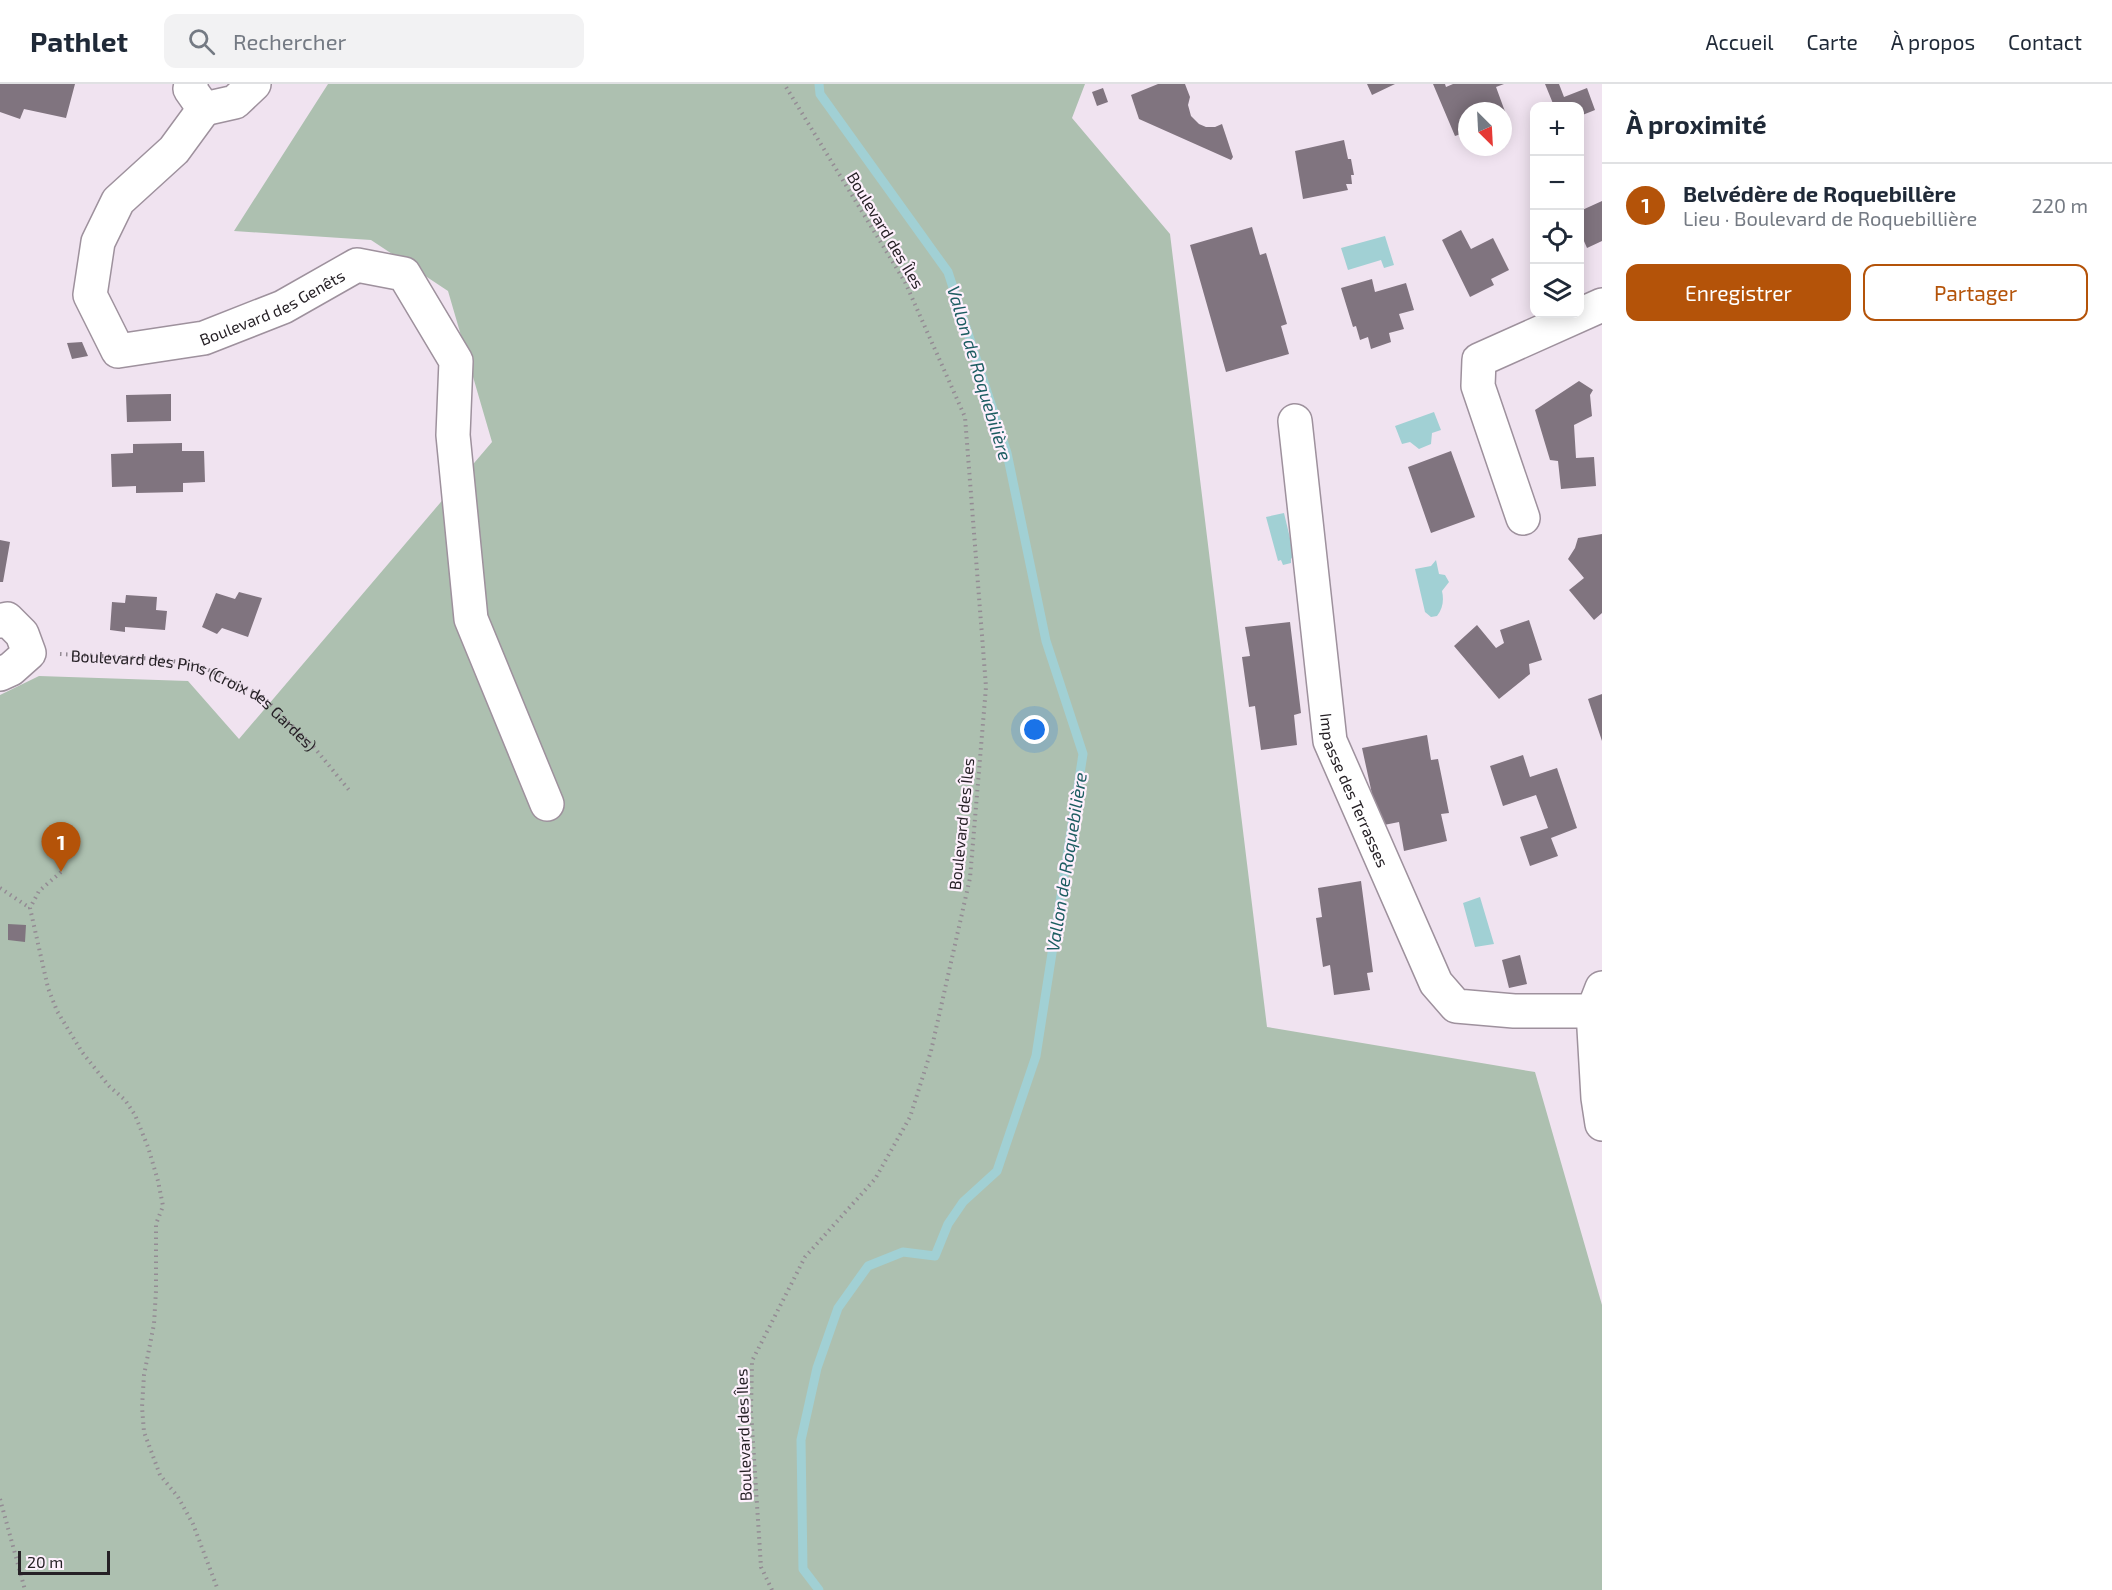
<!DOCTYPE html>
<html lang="fr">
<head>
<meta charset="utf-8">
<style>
  :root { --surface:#fff; --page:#f2f2f3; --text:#1f2937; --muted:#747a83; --line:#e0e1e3; --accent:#b45309 }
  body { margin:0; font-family:"Exo 2",sans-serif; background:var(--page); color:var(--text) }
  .controls { position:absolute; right:18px; top:18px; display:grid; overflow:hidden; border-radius:12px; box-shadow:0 3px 15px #0003 }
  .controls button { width:54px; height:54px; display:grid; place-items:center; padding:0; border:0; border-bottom:2px solid var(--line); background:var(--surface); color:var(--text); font:30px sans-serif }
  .compass { position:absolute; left:1458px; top:18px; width:54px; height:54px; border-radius:50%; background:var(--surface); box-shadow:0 3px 15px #0003; rotate:156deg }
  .scale { position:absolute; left:18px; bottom:15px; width:92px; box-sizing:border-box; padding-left:6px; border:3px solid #262126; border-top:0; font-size:16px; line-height:21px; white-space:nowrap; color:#262126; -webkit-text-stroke:4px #fef0fd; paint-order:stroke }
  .you { position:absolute; left:1035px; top:646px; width:21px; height:21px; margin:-15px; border:4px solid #fff; border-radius:50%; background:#1a73e8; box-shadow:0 0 0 9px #1a73e833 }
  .badge { display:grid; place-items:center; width:39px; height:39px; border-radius:50%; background:var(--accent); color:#fff; font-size:20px; font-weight:700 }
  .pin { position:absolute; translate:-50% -50px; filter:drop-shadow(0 2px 3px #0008) }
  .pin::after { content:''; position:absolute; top:32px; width:21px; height:18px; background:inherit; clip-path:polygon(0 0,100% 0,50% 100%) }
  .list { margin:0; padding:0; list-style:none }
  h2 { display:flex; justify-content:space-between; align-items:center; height:78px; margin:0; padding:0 24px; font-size:26px }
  h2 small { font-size:20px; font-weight:400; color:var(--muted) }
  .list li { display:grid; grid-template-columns:39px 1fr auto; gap:18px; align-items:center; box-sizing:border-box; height:84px; padding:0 24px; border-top:2px solid var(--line) }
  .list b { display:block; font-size:22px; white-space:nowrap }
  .list p { margin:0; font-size:20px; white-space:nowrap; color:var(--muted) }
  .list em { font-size:20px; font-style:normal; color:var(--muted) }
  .actions { display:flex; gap:12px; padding:18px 24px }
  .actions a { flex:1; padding:14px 0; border:2px solid var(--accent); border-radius:12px; text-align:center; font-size:21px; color:var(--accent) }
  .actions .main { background:var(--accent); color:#fff }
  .icon { flex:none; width:33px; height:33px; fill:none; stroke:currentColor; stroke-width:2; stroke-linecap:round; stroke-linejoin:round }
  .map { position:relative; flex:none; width:1602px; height:1506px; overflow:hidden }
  header { display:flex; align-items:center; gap:36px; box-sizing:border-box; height:84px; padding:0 30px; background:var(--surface); border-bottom:2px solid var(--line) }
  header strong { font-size:28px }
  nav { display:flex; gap:33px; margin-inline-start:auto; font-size:21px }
  .search { width:420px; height:54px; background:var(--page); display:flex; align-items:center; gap:15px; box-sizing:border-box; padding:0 21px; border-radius:12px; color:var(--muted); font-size:22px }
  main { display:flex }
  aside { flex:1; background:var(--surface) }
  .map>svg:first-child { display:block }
  .green { fill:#adc0b0 }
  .water { fill:#a1d0d4 }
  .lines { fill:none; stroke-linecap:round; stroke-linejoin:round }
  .stream { stroke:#a1d0d4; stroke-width:9 }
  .building { fill:#80747f }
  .minor-casing { stroke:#9e919d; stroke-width:36 }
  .major-casing { stroke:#9e919d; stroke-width:36 }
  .path { stroke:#948b94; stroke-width:4; stroke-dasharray:1.5 4.5; stroke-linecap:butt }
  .minor { stroke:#fff; stroke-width:33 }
  .major { stroke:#fff; stroke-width:33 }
  .labels { text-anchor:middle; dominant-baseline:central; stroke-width:4.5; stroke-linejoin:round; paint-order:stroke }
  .street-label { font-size:16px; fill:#262126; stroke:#fef0fd }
  .water-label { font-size:18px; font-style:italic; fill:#1d5d62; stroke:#fef0fd }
</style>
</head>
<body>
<header>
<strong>Pathlet</strong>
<div class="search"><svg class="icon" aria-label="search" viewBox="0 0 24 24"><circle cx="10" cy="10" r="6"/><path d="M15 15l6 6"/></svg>Rechercher</div>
<nav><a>Accueil</a><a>Carte</a><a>À propos</a><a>Contact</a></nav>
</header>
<main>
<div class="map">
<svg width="1602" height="1506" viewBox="0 0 1602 1506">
  <rect width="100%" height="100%" fill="#f0e3f0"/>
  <!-- green -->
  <path class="green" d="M328,0H1085L1072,34L1170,150L1267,943L1535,988L1602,1221V1506H0V611L39,592L188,597L239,655L492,358L448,207L371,156L234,147Z"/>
  <!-- water -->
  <path class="water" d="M1385,152L1394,181L1384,184L1381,176L1348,186L1341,164Z
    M1434,328L1441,346L1432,349L1431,360L1419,365L1410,358L1402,360L1395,342Z
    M1284,429L1294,471L1291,475V479L1283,481L1281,476L1278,477L1266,433Z
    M1436,476L1439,490L1445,491L1449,498L1442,507C1444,516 1443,524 1437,532L1431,533L1425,528L1415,485L1431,482Z
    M1480,813L1494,860L1475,863L1463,819Z"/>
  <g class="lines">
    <!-- stream -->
    <path class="stream" d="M819,1506L803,1485L801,1356L817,1284L838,1224L868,1182L903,1168L935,1172L948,1140L963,1118L997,1087L1036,972L1083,670L1046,557L1007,369L948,188L820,10L819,0"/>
  </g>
  <!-- building -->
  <path class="building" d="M0,0H75L66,34L24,25L20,35L0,28Z
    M1158,0H1185L1190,13L1188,21L1191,32L1199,40L1206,43H1215L1222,40L1233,73L1231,76L1139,35L1131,11Z
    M1367,0H1395L1372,11Z
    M1433,0H1445L1446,3L1453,0H1504L1496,3L1507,33L1503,34V27H1467V48L1455,52Z
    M1545,0H1559L1564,13L1587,4L1595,26L1580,32V22H1554Z
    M1103,4L1108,18L1097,22L1092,8Z
    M1344,56L1348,75H1351L1354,91H1351L1352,100H1346L1348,106L1303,115L1295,67Z
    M1602,117V157L1587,164L1580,148V127Z
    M1252,143L1260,171L1266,169L1287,240L1281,242L1289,270L1226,288L1190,161Z
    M1461,146L1471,165L1493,154L1509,186L1491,195L1494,201L1470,213L1442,156Z
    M1372,195L1375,208L1406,199L1414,226L1399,230L1404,245L1389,249L1391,258L1371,265L1368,253L1360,256L1356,242L1353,243L1341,204Z
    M82,258L88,272L72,275L67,259Z
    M1579,297L1593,306L1590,311L1592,332L1574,341L1576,374L1594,373L1596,402L1561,405L1558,377L1550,376L1535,326Z
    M171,310V337L127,338L126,311Z
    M182,359V367H204L205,398L183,399V408L136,409V402L112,403L111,370L133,369V360Z
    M1451,367L1475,433L1431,449L1408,383Z
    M1602,450V529L1594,536L1569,506L1584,494L1568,475L1575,464L1578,454Z
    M0,456L10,458L3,498H0Z
    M239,508L262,514L248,553L222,544L217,550L202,543L216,509L235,515Z
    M126,511L157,513L156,526L167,527L165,546L125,543V548L110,546L112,518L125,519Z
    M1529,536L1542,576L1529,580L1530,590L1499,615L1454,562L1477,541L1496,564L1504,559L1500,546Z
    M1290,538L1301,629L1294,631L1297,661L1261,666L1255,622L1249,623L1242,573L1250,572L1245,543Z
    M1602,610V657L1588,615Z
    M1427,651L1431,676L1438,675L1449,729L1441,730L1447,757L1404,767L1399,738L1379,742L1362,664Z
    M1523,671L1530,693L1557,684L1577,744L1551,754L1558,772L1530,782L1520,753L1548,744L1536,711L1503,722L1490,682Z
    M1361,797L1373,888L1367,889L1370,906L1334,911L1330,881L1323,883L1316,834L1322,833L1318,804Z
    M8,840L26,841L25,858L8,856Z
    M1520,871L1527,900L1509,904L1502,876Z"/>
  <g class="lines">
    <!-- minor casing -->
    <g class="minor-casing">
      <g id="minor">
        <path d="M191,0L190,5L204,25L235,18L254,0"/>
        <path id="s2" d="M204,25L174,66L118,117L98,158L90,211L118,267L204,254L283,223L357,181L404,190L456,277L453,351L471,535L547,720"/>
        <path id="s3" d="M1295,337L1330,657L1436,899L1456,922L1514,927H1593"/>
        <path d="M1523,434L1478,302L1479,276L1602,221"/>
        <path d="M0,537L7,535L22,550L29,569L11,585L0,590"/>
      </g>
    </g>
    <!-- major casing -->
    <g class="major-casing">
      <path id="major" d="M1602,904L1593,927L1598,1014L1602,1040"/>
    </g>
    <!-- path -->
    <g class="path">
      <path id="s1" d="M60,570L159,575L198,581L261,611L313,662L349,706"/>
      <path d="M61,788L39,807L30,824L48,904L57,927L82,968L109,1002L125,1016L135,1031L148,1063L158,1097L163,1122L156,1140V1207L154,1240L144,1291L142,1323L144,1348L160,1391L178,1413L193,1440L218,1506"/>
      <path d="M0,804L30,824"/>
      <path d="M0,1415L25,1506"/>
      <path d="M772,1506L761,1483L751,1327L752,1277L805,1173L875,1095L910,1033L931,967L970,794L986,603L965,333L905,198L786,3V0"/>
    </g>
    <!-- minor -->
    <use href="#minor" class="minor"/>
    <!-- major -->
    <use href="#major" class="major"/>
  </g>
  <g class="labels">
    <!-- street labels -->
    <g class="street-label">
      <text transform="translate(886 146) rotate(59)">Boulevard des Îles</text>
      <text stroke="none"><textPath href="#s2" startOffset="450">Boulevard des Genêts</textPath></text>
      <text stroke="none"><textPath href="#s1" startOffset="147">Boulevard des Pins (Croix des Gardes)</textPath></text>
      <text stroke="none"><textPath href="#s3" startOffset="376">Impasse des Terrasses</textPath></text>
      <text transform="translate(961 740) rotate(-84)">Boulevard des Îles</text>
      <text transform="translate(743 1351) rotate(-92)">Boulevard des Îles</text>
    </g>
    <!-- water labels -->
    <g class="water-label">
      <text transform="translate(980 289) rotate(73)">Vallon de Roquebilière</text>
      <text transform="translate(1066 778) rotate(-81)">Vallon de Roquebilière</text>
    </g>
  </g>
</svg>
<div class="controls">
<button>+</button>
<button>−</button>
<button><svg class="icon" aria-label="locate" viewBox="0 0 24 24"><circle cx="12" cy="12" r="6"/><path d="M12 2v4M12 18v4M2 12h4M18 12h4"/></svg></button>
<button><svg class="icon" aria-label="layers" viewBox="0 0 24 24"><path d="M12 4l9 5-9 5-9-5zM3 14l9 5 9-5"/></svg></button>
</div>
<svg class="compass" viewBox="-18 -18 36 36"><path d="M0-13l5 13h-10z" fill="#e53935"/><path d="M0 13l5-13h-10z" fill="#747a83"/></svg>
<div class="scale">20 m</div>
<div class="you"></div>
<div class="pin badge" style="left:61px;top:788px">1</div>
</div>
<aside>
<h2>À proximité<small></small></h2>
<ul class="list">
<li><span class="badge">1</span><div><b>Belvédère de Roquebillère</b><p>Lieu · Boulevard de Roquebillière</p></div><em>220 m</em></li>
</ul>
<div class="actions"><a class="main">Enregistrer</a><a>Partager</a></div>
</aside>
</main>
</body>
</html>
